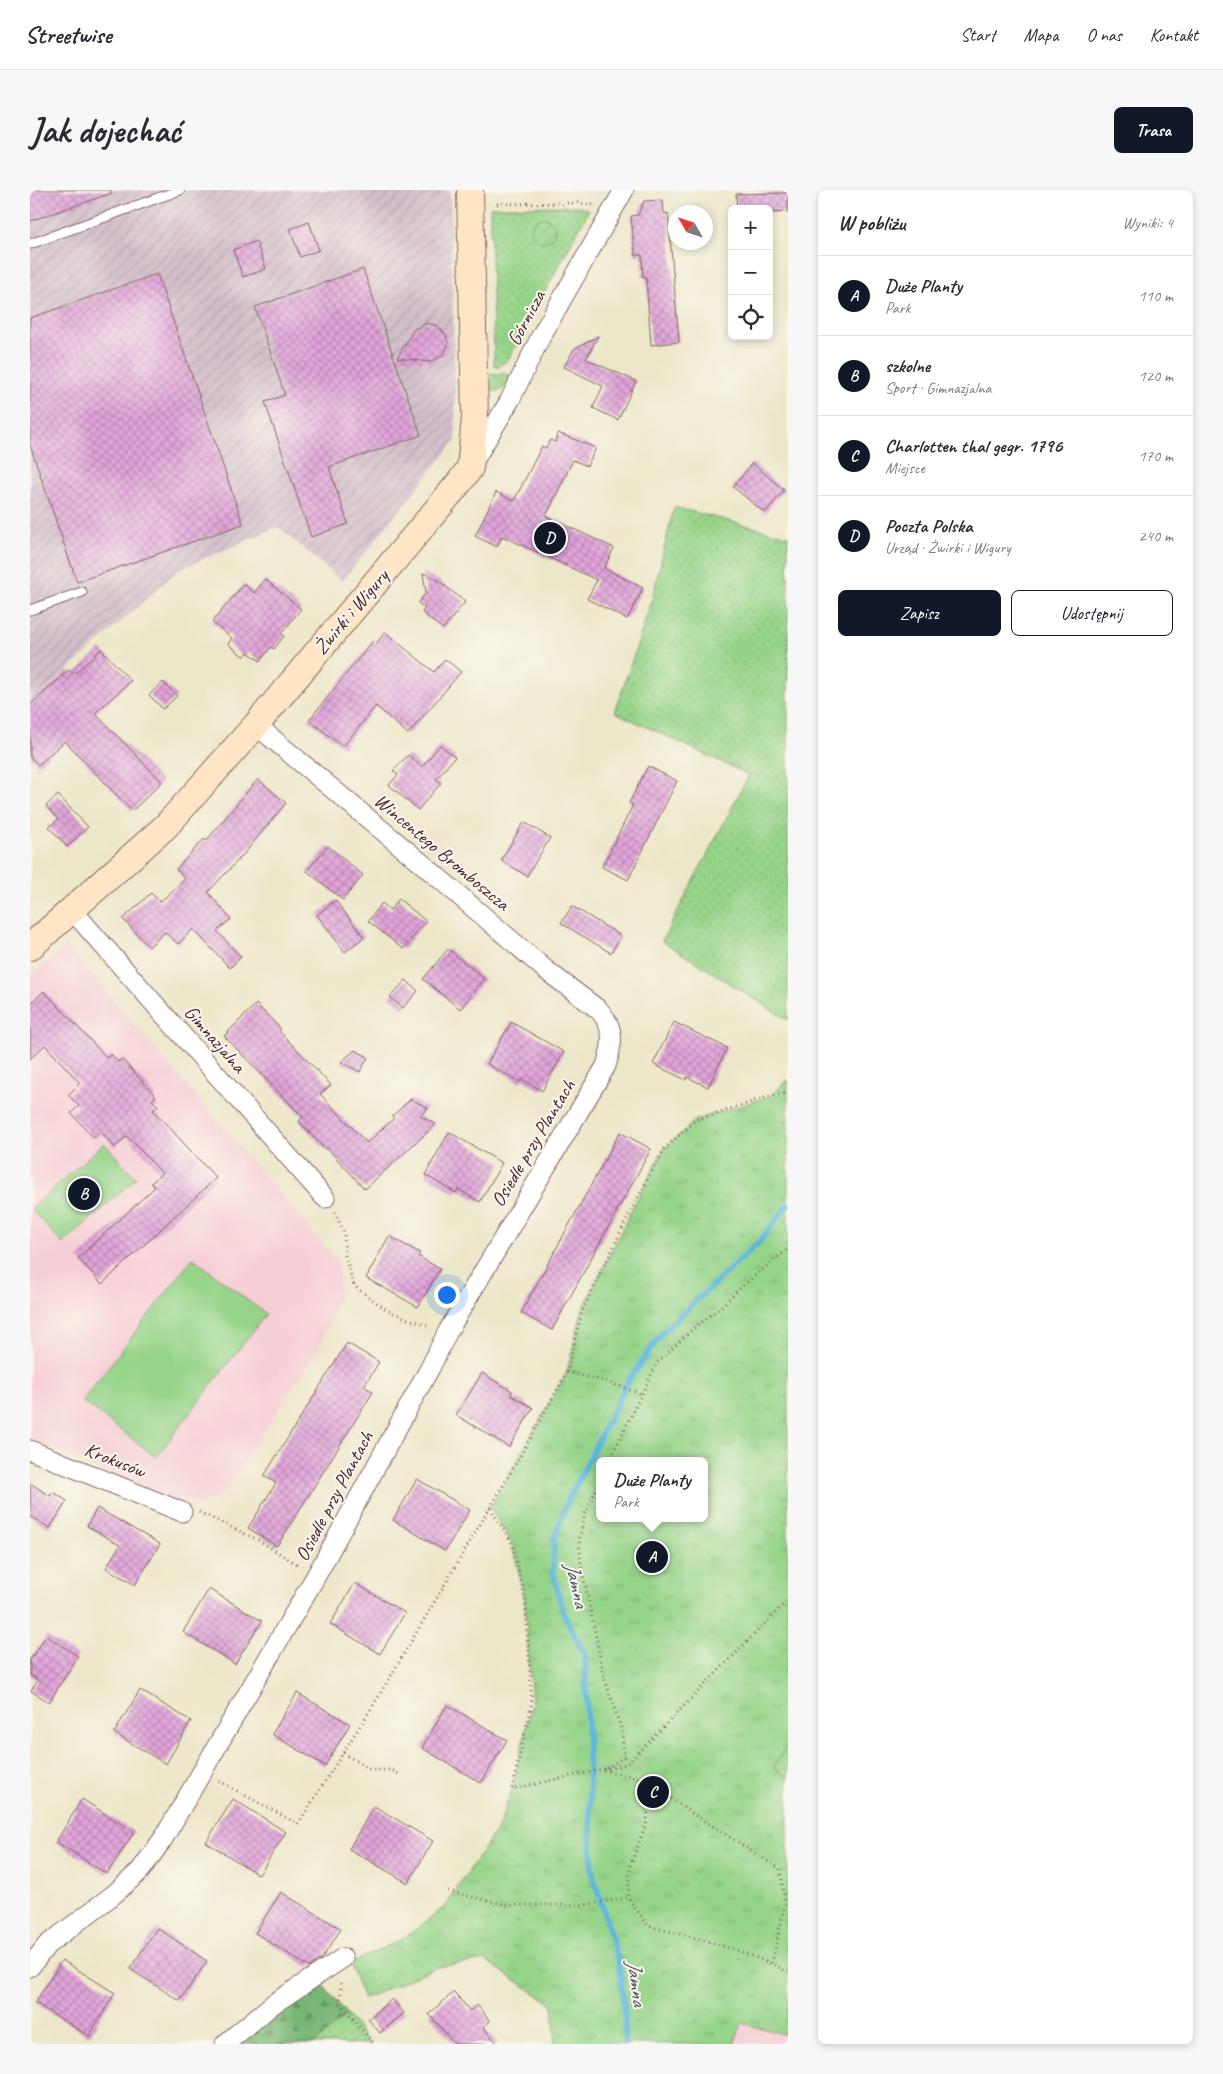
<!DOCTYPE html>
<html lang="pl">
<head>
<meta charset="utf-8">
<style>
  :root { --surface:#fff; --page:#f7f7f7; --text:#2b2b33; --muted:#7c7c81; --line:#e1e1e2; --accent:#111827 }
  body { margin:0; font-family:Caveat,sans-serif; background:var(--page); color:var(--text) }
  .controls { position:absolute; right:15px; top:15px; display:grid; overflow:hidden; border-radius:8px; box-shadow:0 2px 8px #0003 }
  .controls button { width:45px; height:45px; display:grid; place-items:center; padding:0; border:0; border-bottom:1px solid var(--line); background:var(--surface); color:var(--text); font:25px sans-serif }
  .compass { position:absolute; left:638px; top:15px; width:45px; height:45px; border-radius:50%; background:var(--surface); box-shadow:0 2px 8px #0003; rotate:309deg }
  .you { position:absolute; left:416px; top:1104px; width:18px; height:18px; margin:-12px; border:4px solid #fff; border-radius:50%; background:#1a73e8; box-shadow:0 0 0 8px #1a73e833 }
  .badge { display:grid; place-items:center; width:32px; height:32px; border-radius:50%; background:var(--accent); color:#fff; font-size:16px; font-weight:700 }
  .pin { position:absolute; translate:-50% -50%; border:2px solid #fff; box-shadow:0 1px 5px #0006 }
  .popup { position:absolute; left:566px; top:1267px; width:112px; height:65px; box-sizing:border-box; display:grid; place-content:center; border-radius:8px; background:var(--surface); filter:drop-shadow(0 1px 4px #0005); font-size:16px; white-space:nowrap; color:var(--muted) }
  .popup b { font-size:19px; color:var(--text) }
  .popup::after { content:''; position:absolute; left:50%; top:100%; margin-left:-10px; border:10px solid transparent; border-top-color:var(--surface) }
  .list { margin:0; padding:0; list-style:none }
  h2 { display:flex; justify-content:space-between; align-items:center; height:65px; margin:0; padding:0 20px; font-size:21px }
  h2 small { font-size:16px; font-weight:400; color:var(--muted) }
  .list li { display:grid; grid-template-columns:32px 1fr auto; gap:15px; align-items:center; box-sizing:border-box; height:80px; padding:0 20px; border-top:1px solid var(--line) }
  .list b { display:block; font-size:19px; white-space:nowrap }
  .list p { margin:0; font-size:16px; white-space:nowrap; color:var(--muted) }
  .list em { font-size:16px; font-style:normal; color:var(--muted) }
  .actions { display:flex; gap:10px; padding:15px 20px }
  .actions a { flex:1; padding:11px 0; border:1px solid var(--accent); border-radius:8px; text-align:center; font-size:18px; color:var(--accent) }
  .actions .main { background:var(--accent); color:#fff }
  .icon { flex:none; width:28px; height:28px; fill:none; stroke:currentColor; stroke-width:2; stroke-linecap:round; stroke-linejoin:round }
  .map { position:relative; flex:none; width:758px; height:1854px; overflow:hidden; border-radius:8px }
  header { display:flex; align-items:center; gap:30px; box-sizing:border-box; height:70px; padding:0 25px; background:var(--surface); border-bottom:1px solid var(--line) }
  header strong { font-size:24px }
  nav { display:flex; gap:28px; margin-inline-start:auto; font-size:18px }
  .intro { display:flex; align-items:center; justify-content:space-between; box-sizing:border-box; height:120px; padding:0 30px }
  h1 { margin:0; font-size:35px }
  .button { padding:12px 22px; border-radius:8px; background:var(--accent); color:#fff; font-size:18px; font-weight:700 }
  main { display:flex; gap:30px; padding:0 30px }
  aside { flex:1; background:var(--surface); border-radius:8px; box-shadow:0 2px 8px #0003 }
  .map>svg:first-child { display:block }
  .built { fill:#f6cfd6 }
  .industrial { fill:url(#industrial-furrows) }
  .grass { fill:url(#grass-dots); stroke:#707a5a }
  .forest { fill:url(#forest-firs); stroke:#616a50 }
  .park { fill:url(#park-tufts); stroke:#707a5a; fill-rule:evenodd }
  .garden { fill:url(#garden-furrows); stroke:#707a5a }
  .pitch { fill:#96d489; stroke:#707a5a }
  .lines { fill:none; stroke-linecap:round; stroke-linejoin:round }
  .stream { stroke:#5db6da; stroke-width:6 }
  .building { fill:url(#building-cross-hatch) }
  .lane-casing { stroke:#836563; stroke-width:11 }
  .street-casing { stroke:#836563; stroke-width:21 }
  .secondary-casing { stroke:#836563; stroke-width:28 }
  .path { stroke:#836563; stroke-width:3; stroke-dasharray:1 4; stroke-linecap:butt }
  .lane { stroke:#fff; stroke-width:9 }
  .street { stroke:#fff; stroke-width:19 }
  .secondary { stroke:#fee5c5; stroke-width:26 }
  .labels { text-anchor:middle; dominant-baseline:central; stroke-width:4; stroke-linejoin:round; paint-order:stroke }
  .street-label { font-size:20px; fill:#4a1f2b; stroke:#fbf7ec }
  .water-label { font-size:21px; font-style:italic; fill:#515468; stroke:#fbf7ec }
</style>
</head>
<body>
<header>
<strong>Streetwise</strong>
<nav><a>Start</a><a>Mapa</a><a>O nas</a><a>Kontakt</a></nav>
</header>
<div class="intro"><h1>Jak dojechać</h1><a class="button">Trasa</a></div>
<main>
<div class="map">
<svg width="758" height="1854" viewBox="0 0 758 1854">
  <defs>
    <pattern id="industrial-furrows" width="10" height="10" patternUnits="userSpaceOnUse" patternTransform="scale(1.25)"><rect width="10" height="10" fill="#d1bdc9"/><path d="M-1 1l2-2M0 10L10 0M9 11l2-2" fill="none" stroke="#b5a2ad"/></pattern>
    <pattern id="grass-dots" width="8" height="8" patternUnits="userSpaceOnUse" patternTransform="scale(1.25)"><rect width="8" height="8" fill="#96d489"/><path d="M2 2h.1M6 6h.1" fill="none" stroke="#83b676" stroke-width="1.8" stroke-linecap="round"/></pattern>
    <pattern id="forest-firs" width="22" height="20" patternUnits="userSpaceOnUse" patternTransform="scale(1.25)"><rect width="22" height="20" fill="#78b675"/><path d="M5 1l3.5 6h-7zM16 11l3.5 6h-7z" fill="#649360"/></pattern>
    <pattern id="park-tufts" width="24" height="20" patternUnits="userSpaceOnUse" patternTransform="scale(1.25)"><rect width="24" height="20" fill="#96d489"/><path d="M3 7l-1-3M5 7V3M7 7l1-3M15 17l-1-3M17 17v-4M19 17l1-3" fill="none" stroke="#83b676"/></pattern>
    <pattern id="garden-furrows" width="10" height="10" patternUnits="userSpaceOnUse" patternTransform="scale(1.25)"><rect width="10" height="10" fill="#96d489"/><path d="M-1 1l2-2M0 10L10 0M9 11l2-2" fill="none" stroke="#83b676"/></pattern>
    <pattern id="building-cross-hatch" width="8" height="8" patternUnits="userSpaceOnUse" patternTransform="scale(1.25)"><rect width="8" height="8" fill="#e1a4da"/><path d="M0 0l8 8M0 8l8-8" fill="none" stroke="#b885b1"/></pattern>
  </defs>
  <rect width="100%" height="100%" fill="#fbf7ec"/>
  <filter id="ink" filterUnits="userSpaceOnUse"><feTurbulence type="fractalNoise" baseFrequency=".02" numOctaves="2"/><feDisplacementMap in="SourceGraphic" scale="10" xChannelSelector="R" yChannelSelector="G"/><feConvolveMatrix kernelMatrix="1 2 1 2 8 2 1 2 1" color-interpolation-filters="sRGB"/></filter>
  <filter id="wash" filterUnits="userSpaceOnUse"><feTurbulence type="fractalNoise" baseFrequency=".0096" numOctaves="4" result="noise"/><feDisplacementMap in="SourceGraphic" scale="20" xChannelSelector="R" yChannelSelector="G"/><feGaussianBlur stdDeviation="1.12" result="paint"/><feColorMatrix in="noise" values="0 0 0 0 0 0 0 0 0 0 0 0 0 0 0 0 0 1.4 0 .05"/><feComposite in="paint" operator="in"/></filter>
  <g filter="url(#wash)">
    <rect width="100%" height="100%" fill="#ede7ca"/>
    <!-- built -->
    <path class="built" d="M36,755L308,1072L310,1099L291,1154L193,1304L171,1314L133,1308L0,1249V787Z
      M712,1833L758,1845V1854H704Z"/>
    <!-- industrial -->
    <path class="industrial" d="M0,0H420L426,250L312,391L248,337L148,380L0,514Z"/>
    <!-- grass -->
    <path class="grass" d="M546,16L559,20L479,168L469,177L464,175L460,17Z
      M472,183L482,186C477,195 474,203 462,201L457,196V184Z
      M644,317L758,346V830L632,751L719,585L585,522L622,410Z
      M317,1825L340,1854H284Z"/>
    <!-- forest -->
    <path class="forest" d="M285,1794L293,1795L317,1825L284,1854H201Z"/>
    <!-- park -->
    <path class="park" d="M758,890V1555L743,1577L758,1588V1845L712,1833L704,1854H525L523,1815L455,1770L407,1777L333,1809L320,1773L371,1750L414,1718L469,1636L482,1599L502,1512L495,1409L482,1353L460,1318L537,1182L552,1121L603,1017L634,959L666,930L740,906ZM570,1271H674V1328H570Z"/>
    <!-- garden -->
    <path class="garden" d="M501 40a12 12 0 1 1 24 0a12 12 0 1 1-24 0Z"/>
    <!-- pitch -->
    <path class="pitch" d="M74,953L106,988L33,1054L1,1019Z
      M163,1068L236,1124L126,1267L52,1211Z
      M758,1555V1588L743,1577Z"/>
    <g class="lines">
      <!-- stream -->
      <path class="stream" d="M594,1854L595,1828L589,1773L562,1682L555,1466L533,1422L523,1381L524,1348L538,1311L598,1191L633,1142L730,1051L758,1015"/>
    </g>
    <g id="blocks">
      <!-- building -->
      <path class="building" d="M0,0H81L82,3L0,31Z
        M758,3V22L739,23V19H707L706,4Z
        M633,10L634,24L638,23L649,152L621,155L616,87H613L612,65H605L601,26L608,25L614,11Z
        M279,32L289,60L270,67L260,39Z
        M226,51L236,79L213,87L203,60Z
        M333,79L391,245L299,277L318,334L281,347L235,212L255,205L225,117Z
        M127,84L213,334L47,392L0,255V128Z
        M397,133L408,136L416,145L418,153L416,160L412,166L400,172L367,168L384,139Z
        M568,146L556,169L606,191L588,230L563,218L573,196L534,177L544,159Z
        M528,243L566,258L557,276L543,270L516,326L584,358L574,378L613,398L597,429L557,409L567,390L472,346L467,357L445,346L466,302L484,311L512,256L516,258L520,250L525,252Z
        M722,273L754,300L735,323L703,297Z
        M393,383L408,390L435,412L413,439L397,427L392,422L395,418L388,413L396,403Z
        M235,389L271,419L251,444L254,446L244,459L241,457L230,471L218,462L214,467L198,454L202,448L182,432L214,394L224,403Z
        M355,442L404,482L415,469L431,482L378,544L346,516L313,557L279,530L343,451L346,454Z
        M71,459L101,491L65,523L132,592L102,621L35,551L8,575L0,567V515L39,480L44,484Z
        M133,492L147,506L133,519L119,505Z
        M410,555L425,567L406,589L411,593L388,620L359,595L368,585L363,581L378,565L392,577Z
        M618,576L647,591L598,690L572,677L603,615L599,613Z
        M228,589L256,613L213,665L178,702L201,729L187,741L211,767L200,778L163,739L148,754L135,742L119,757L93,729L121,703L130,712L155,689L146,679L174,649L176,651Z
        M28,605L58,637L37,657L19,637L28,629L16,616Z
        M494,632L520,648L497,686L471,670Z
        M298,656L333,685L313,710L277,681Z
        M369,709L396,731L373,759L338,731L352,713L360,720Z
        M305,710L334,747L315,762L287,725Z
        M542,716L591,746L581,763L531,733Z
        M418,759L454,789L430,819L393,789Z
        M376,790L388,801L373,818L360,807Z
        M14,801L77,868L81,864L88,872L92,869L126,906L122,910L128,916L123,920L186,988L72,1094L48,1068L125,997L121,993L132,983L97,946L85,957L71,942L64,948L41,923L49,916L38,905L50,893L15,855L0,869V814Z
        M226,814L251,839L249,841L301,895L290,904L337,953L364,928L362,926L381,909L398,918L390,926L406,934L335,999L297,958L295,959L269,931L273,927L194,846Z
        M481,832L534,862L512,901L492,889L490,892L457,874Z
        M644,832L697,858L678,897L657,887L656,890L623,874Z
        M325,860L338,867L330,882L311,872Z
        M419,942L472,973L450,1012L428,999L426,1003L395,985Z
        M590,942L621,959L522,1140L491,1123Z
        M359,1046L390,1063L388,1066L410,1079L388,1117L336,1088Z
        M317,1153L349,1172L334,1196L343,1202L247,1356L218,1338L246,1293L234,1286Z
        M452,1183L482,1201L481,1205L503,1218L479,1257L426,1225Z
        M387,1289L440,1320L415,1361L363,1330Z
        M0,1293L20,1306L23,1302L37,1311L20,1338L0,1326Z
        M67,1318L130,1354L105,1395L76,1378L90,1355L57,1336Z
        M325,1393L375,1423L350,1464L300,1434Z
        M179,1399L232,1431L205,1474L153,1442Z
        M16,1446L48,1466L19,1512L1,1501L8,1490L0,1485V1470Z
        M110,1500L161,1531L136,1574L84,1543Z
        M267,1503L320,1534L295,1576L242,1544Z
        M417,1515L477,1550L451,1593L392,1558Z
        M52,1609L104,1642L77,1684L26,1652Z
        M203,1609L256,1642L229,1685L176,1652Z
        M344,1616L403,1651L378,1693L319,1659Z
        M251,1702L311,1739L292,1768L279,1777L225,1743Z
        M127,1738L177,1771L150,1811L100,1779Z
        M32,1770L85,1803L59,1846L5,1813Z
        M424,1802L440,1821L447,1815L460,1831L453,1837L468,1854H424L399,1824Z
        M362,1809L374,1823L350,1843L338,1829Z"/>
    </g>
  </g>
  <g filter="url(#ink)">
    <use href="#blocks" fill-opacity="0" stroke="#836563" stroke-width="1"/>
    <g class="lines">
      <!-- lane casing -->
      <g class="lane-casing">
        <path id="lane" d="M0,54L150,0
          M0,420L52,402"/>
      </g>
      <!-- street casing -->
      <g class="street-casing">
        <path id="street" d="M443,272L480,210L511,146L594,0
          M42,720L295,1008
          M0,1260L152,1322
          M0,1777L17,1755L83,1705L110,1681L133,1649L286,1386L401,1176L418,1141L576,876C583,853 586,840 569,820L517,781L396,677L226,535
          M195,1854L243,1814L313,1768"/>
      </g>
      <!-- secondary casing -->
      <g class="secondary-casing">
        <path id="secondary" d="M0,757L136,636L226,535L429,293L440,278L445,228L440,0"/>
      </g>
      <!-- path -->
      <path class="path" d="M462,14L548,13L564,15
        M305,1022L314,1043L315,1066L324,1096L357,1120L378,1129L401,1136
        M537,1182L578,1192L611,1204
        M579,1271L627,1173L666,1136L690,1118L710,1098L758,1059
        M570,1291L555,1324L549,1350L551,1374L574,1487L592,1541L594,1567L575,1579
        M460,1318L482,1353L495,1409L502,1512L482,1599L597,1574L758,1410
        M169,1322L228,1350L270,1376
        M313,1563L341,1580H362L371,1585
        M573,1580L613,1589L662,1623L750,1679L755,1714L742,1773
        M613,1589L619,1606L617,1632L600,1676L598,1708L618,1736C666,1748 714,1759 758,1782
        M189,1591L268,1634L349,1506L488,1270L537,1182L552,1121L603,1017L634,959L666,930L740,906L758,903
        M418,1701L476,1715H554L598,1708
        M311,1793L310,1813L344,1854"/>
      <!-- lane -->
      <use href="#lane" class="lane"/>
      <!-- street -->
      <use href="#street" class="street"/>
      <!-- secondary -->
      <use href="#secondary" class="secondary"/>
    </g>
  </g>
  <g class="labels">
    <!-- street labels -->
    <g class="street-label">
      <text transform="translate(496 128) rotate(-62)">Górnicza</text>
      <text transform="translate(321 422) rotate(-50)">Żwirki i Wigury</text>
      <text transform="translate(412 662) rotate(40)">Wincentego Bromboszcza</text>
      <text transform="translate(185 849) rotate(49)">Gimnazjalna</text>
      <text transform="translate(503 953) rotate(-59)">Osiedle przy Plantach</text>
      <text transform="translate(85 1270) rotate(22)">Krokusów</text>
      <text transform="translate(304 1306) rotate(-62)">Osiedle przy Plantach</text>
    </g>
    <!-- water labels -->
    <g class="water-label">
      <text transform="translate(547 1395) rotate(77)">Jamna</text>
      <text transform="translate(607 1793) rotate(82)">Jamna</text>
    </g>
  </g>
</svg>
<div class="controls">
<button>+</button>
<button>−</button>
<button><svg class="icon" aria-label="locate" viewBox="0 0 24 24"><circle cx="12" cy="12" r="6"/><path d="M12 2v4M12 18v4M2 12h4M18 12h4"/></svg></button>
</div>
<svg class="compass" viewBox="-18 -18 36 36"><path d="M0-13l5 13h-10z" fill="#e53935"/><path d="M0 13l5-13h-10z" fill="#7c7c81"/></svg>
<div class="you"></div>
<div class="pin badge" style="left:622px;top:1367px">A</div>
<div class="popup"><b>Duże Planty</b>Park</div>
<div class="pin badge" style="left:54px;top:1004px">B</div>
<div class="pin badge" style="left:623px;top:1602px">C</div>
<div class="pin badge" style="left:520px;top:348px">D</div>
</div>
<aside>
<h2>W pobliżu<small>Wyniki: 4</small></h2>
<ul class="list">
<li><span class="badge">A</span><div><b>Duże Planty</b><p>Park</p></div><em>110 m</em></li>
<li><span class="badge">B</span><div><b>szkolne</b><p>Sport · Gimnazjalna</p></div><em>120 m</em></li>
<li><span class="badge">C</span><div><b>Charlotten thal gegr. 1796</b><p>Miejsce</p></div><em>170 m</em></li>
<li><span class="badge">D</span><div><b>Poczta Polska</b><p>Urząd · Żwirki i Wigury</p></div><em>240 m</em></li>
</ul>
<div class="actions"><a class="main">Zapisz</a><a>Udostępnij</a></div>
</aside>
</main>
</body>
</html>
